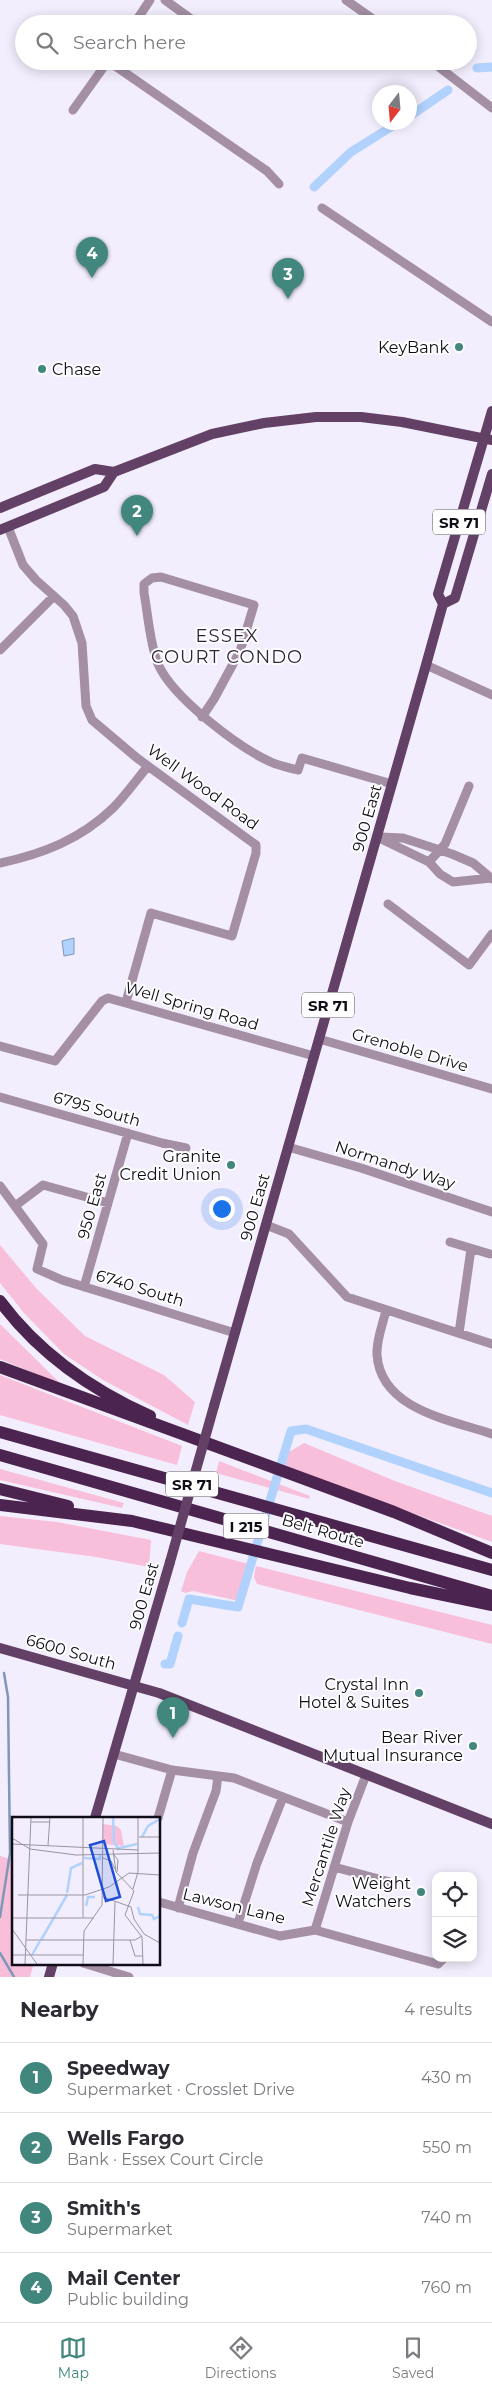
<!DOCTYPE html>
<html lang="en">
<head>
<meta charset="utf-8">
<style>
  :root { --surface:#fff; --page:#f2f2f3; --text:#2b2b33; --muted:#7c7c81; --line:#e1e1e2; --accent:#42877d }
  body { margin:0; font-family:Montserrat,sans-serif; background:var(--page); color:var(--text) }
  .controls { position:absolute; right:15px; bottom:15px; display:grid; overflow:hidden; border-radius:10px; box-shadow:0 2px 12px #0003 }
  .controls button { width:45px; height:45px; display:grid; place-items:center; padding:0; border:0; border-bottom:1px solid var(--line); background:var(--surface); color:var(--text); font:25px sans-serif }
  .compass { position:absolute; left:372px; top:85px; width:45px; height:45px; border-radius:50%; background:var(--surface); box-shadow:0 2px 12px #0003; rotate:196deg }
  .you { position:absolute; left:221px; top:1208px; width:18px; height:18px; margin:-12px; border:4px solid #fff; border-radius:50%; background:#1a73e8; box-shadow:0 0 0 8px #1a73e833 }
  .badge { display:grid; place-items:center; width:32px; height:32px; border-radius:50%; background:var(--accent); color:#fff; font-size:16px; font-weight:700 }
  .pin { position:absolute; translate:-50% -41px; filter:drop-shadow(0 1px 2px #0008) }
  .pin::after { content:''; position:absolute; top:26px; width:18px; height:15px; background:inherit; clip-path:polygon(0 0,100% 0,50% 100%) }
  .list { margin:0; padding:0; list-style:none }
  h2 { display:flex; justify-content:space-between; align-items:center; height:65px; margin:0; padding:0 20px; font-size:21px }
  h2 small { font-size:16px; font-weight:400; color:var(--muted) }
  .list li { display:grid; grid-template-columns:32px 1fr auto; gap:15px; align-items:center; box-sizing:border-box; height:70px; padding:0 20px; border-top:1px solid var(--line) }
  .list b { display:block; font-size:19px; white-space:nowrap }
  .list p { margin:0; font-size:16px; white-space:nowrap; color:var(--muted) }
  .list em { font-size:16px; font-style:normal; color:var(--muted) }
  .icon { flex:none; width:28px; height:28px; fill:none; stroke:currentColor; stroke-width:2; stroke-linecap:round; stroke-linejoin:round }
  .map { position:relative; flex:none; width:492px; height:1977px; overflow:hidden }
  .search { position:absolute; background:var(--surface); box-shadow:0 2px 12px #0003; left:15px; right:15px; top:15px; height:55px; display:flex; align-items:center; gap:12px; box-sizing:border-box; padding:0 18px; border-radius:28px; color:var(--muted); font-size:19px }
  .sheet { height:345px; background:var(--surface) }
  nav { display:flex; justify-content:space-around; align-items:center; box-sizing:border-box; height:70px; border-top:1px solid var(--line); background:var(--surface); font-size:14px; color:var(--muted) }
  nav a { display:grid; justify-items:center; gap:2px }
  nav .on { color:var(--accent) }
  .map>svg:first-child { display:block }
  .green { fill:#f8bfdb }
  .water { fill:#b0d2fd; stroke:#8097b8 }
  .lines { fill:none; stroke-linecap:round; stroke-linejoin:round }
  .stream { stroke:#8097b8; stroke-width:2.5 }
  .canal { stroke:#b0d2fd; stroke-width:9 }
  .minor { stroke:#a48fa5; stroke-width:9 }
  .major { stroke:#634065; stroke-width:10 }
  .highway { stroke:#4b244f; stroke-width:12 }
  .major-bridge { stroke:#634065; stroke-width:10 }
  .poi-dot { fill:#42877d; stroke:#fefefe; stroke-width:2 }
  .labels { text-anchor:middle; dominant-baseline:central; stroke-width:4; stroke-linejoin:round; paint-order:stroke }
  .shield { fill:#fefefe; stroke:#58555d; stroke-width:1 }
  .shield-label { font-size:15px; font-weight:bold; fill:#110d18 }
  .poi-label { font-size:16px; fill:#110d18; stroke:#fefefe; text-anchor:end }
  .street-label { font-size:16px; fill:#110d18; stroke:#fefefe }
  .neighbourhood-label { font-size:18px; letter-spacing:1px; fill:#2e243f; stroke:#fefefe }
  .inset-river { fill:none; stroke:#b0d2fd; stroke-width:2.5 }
  .inset-road { fill:none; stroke:#9994a1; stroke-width:1 }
  .view { fill:#1d4ed8; fill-opacity:0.15; stroke:#1d4ed8; stroke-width:2.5 }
  .inset-edge { fill:none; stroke:#110d18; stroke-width:2.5 }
</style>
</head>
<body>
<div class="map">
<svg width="492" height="1977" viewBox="0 0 492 1977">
  <rect width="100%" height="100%" fill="#f3eefd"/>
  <!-- green -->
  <path class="green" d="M0,1245L36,1288L85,1336L164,1375L195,1402L188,1425L103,1380L64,1354L24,1313L0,1283Z
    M0,1324L62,1385L0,1359Z
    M0,1375L182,1446L177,1465L0,1415Z
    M304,1443L395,1481L492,1516V1542L285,1467L289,1452Z
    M219,1461L310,1496L309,1499L216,1473Z
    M0,1469L124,1503L122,1508L0,1480Z
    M0,1516L57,1522L151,1540L149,1567L96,1557L0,1544Z
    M199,1551L249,1564L239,1601L193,1591L185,1593L181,1591L187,1572Z
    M256,1566L492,1625V1644L257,1584L254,1577Z
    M0,1856L14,1860V1963H34L30,1977H0Z"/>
  <!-- water -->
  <path class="water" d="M74,938V954L64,956L62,941Z"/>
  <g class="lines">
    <!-- stream -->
    <path class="stream" d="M0,1917L10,1853L8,1697L4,1673
      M0,1953L14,1977"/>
    <!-- canal -->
    <path class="canal" d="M477,68L492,67
      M410,116L448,90
      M314,187L351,152L399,122
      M182,1623L189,1599L238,1607L291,1431L306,1429L492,1493
      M165,1664H170L178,1636"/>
    <!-- minor -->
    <path class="minor" d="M165,0L198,24
      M346,0L380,24
      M134,24L150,0
      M108,61L267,171L279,184
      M431,61L492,108
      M73,110L108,61
      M322,208L492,322
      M8,527L23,565L36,580L64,605L73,616L82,643L86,706L92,720L137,758L256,845V853L232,936L151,913L126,1002
      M0,650L54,596
      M426,665L492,695
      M202,717L214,699L240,651L254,605L161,577L152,578L144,584V593C148,614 150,645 158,664C173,698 239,748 273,763C281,766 290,768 298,770L302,758L392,784
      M377,837L429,862L440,874L453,882L491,878
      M380,837L403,838L452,854L473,863L492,879
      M429,862L445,844L469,786
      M0,863C43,854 81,839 113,808C126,795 137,779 148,766
      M388,904L469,965L492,934
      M319,1039L492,1089
      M0,1046L55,1061L102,1001L108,998L314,1056
      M0,1097L162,1143L186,1148
      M288,1147L361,1168L492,1212
      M0,1186L43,1244L37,1269L62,1280L235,1333
      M15,1206L43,1185L108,1203
      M266,1225L289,1234L347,1297L492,1344
      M450,1242L490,1254
      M84,1287L128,1133
      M386,1310C383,1324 376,1340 377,1355C381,1410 451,1420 492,1434
      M459,1333L471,1249
      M114,1754L172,1770L234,1778L348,1822
      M158,1818L172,1770
      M334,1867L390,1882
      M159,1902L280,1936L315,1930L438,1964L444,1958
      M178,1908L193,1853L216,1791L218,1776
      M238,1923L257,1863L283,1797
      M315,1930L348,1822L366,1775
      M83,1963L129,1977"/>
    <!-- major -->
    <path class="major" d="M0,508L95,469L114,472L212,434L264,423L316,417H361L402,422L492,440
      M0,530L104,487L114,472
      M443,604L455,598L492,474
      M214,1406L426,665L443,604L438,594L492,411
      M0,1648L159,1693L492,1824
      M95,1818L170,1562
      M49,1977L53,1963"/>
    <!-- highway -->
    <path class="highway" d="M0,1301C38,1352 92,1390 150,1416
      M0,1367L394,1512L492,1553
      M0,1432L492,1570
      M0,1455L492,1596
      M0,1489L68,1506
      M0,1505L132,1521L410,1588L492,1605"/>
    <!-- major-bridge -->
    <path class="major-bridge" d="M170,1562L214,1406"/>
  </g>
  <!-- markers -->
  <g class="poi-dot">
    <circle cx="459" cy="347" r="5"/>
    <circle cx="42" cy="369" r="5"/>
    <circle cx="231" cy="1165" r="5"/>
    <circle cx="419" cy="1693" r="5"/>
    <circle cx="473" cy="1746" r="5"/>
    <circle cx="421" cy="1892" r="5"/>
  </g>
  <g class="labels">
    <!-- shield labels -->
    <g class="shield">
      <rect x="433" y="509.5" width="52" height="25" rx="4"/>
      <rect x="302" y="992.5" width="52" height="25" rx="4"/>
      <rect x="166" y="1471.5" width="52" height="25" rx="4"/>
      <rect x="223.5" y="1513.5" width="45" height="25" rx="4"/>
    </g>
    <g class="shield-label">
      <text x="459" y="522">SR 71</text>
      <text x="328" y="1005">SR 71</text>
      <text x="192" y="1484">SR 71</text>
      <text x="246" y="1526">I 215</text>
    </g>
    <!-- poi labels -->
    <g class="poi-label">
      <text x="449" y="347">KeyBank</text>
      <text x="52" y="369" text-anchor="start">Chase</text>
      <text x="221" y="1156">Granite<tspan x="221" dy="18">Credit Union</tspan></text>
      <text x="409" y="1684">Crystal Inn<tspan x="409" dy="18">Hotel &amp; Suites</tspan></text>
      <text x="463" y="1737">Bear River<tspan x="463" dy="18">Mutual Insurance</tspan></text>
      <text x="411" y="1883">Weight<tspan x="411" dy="18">Watchers</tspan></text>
    </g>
    <!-- street labels -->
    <g class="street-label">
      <text transform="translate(203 787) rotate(36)">Well Wood Road</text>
      <text transform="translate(367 818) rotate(-74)">900 East</text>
      <text transform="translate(192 1006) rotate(16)">Well Spring Road</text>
      <text transform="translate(410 1050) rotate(16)">Grenoble Drive</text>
      <text transform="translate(97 1109) rotate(16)">6795 South</text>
      <text transform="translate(395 1165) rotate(18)">Normandy Way</text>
      <text transform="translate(92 1206) rotate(-74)">950 East</text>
      <text transform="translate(255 1207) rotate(-74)">900 East</text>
      <text transform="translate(140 1288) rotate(17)">6740 South</text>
      <text transform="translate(323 1531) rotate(16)">Belt Route</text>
      <text transform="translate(144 1596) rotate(-74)">900 East</text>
      <text transform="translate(71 1652) rotate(16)">6600 South</text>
      <text transform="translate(326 1847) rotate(-72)">Mercantile Way</text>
      <text transform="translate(234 1906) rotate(14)">Lawson Lane</text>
    </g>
    <!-- neighbourhood labels -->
    <g class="neighbourhood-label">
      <text x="227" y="636">ESSEX<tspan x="227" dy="21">COURT CONDO</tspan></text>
    </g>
  </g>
  <!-- overview -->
  <g transform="translate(12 1817)">
    <rect width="148" height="148" fill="#f3eefd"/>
    <path d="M91,7L105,9L109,13L112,29L91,27Z" fill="#f8bfdb"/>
    <path class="inset-river" d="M101,0L102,25L107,33M130,20L136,9L148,2M107,31L125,27M72,41L88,42V37M55,76L59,51L70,46M74,89L76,80H83M126,90L128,97L140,98L142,102L148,99M29,123L55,78M20,138L28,124"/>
    <path class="inset-road" d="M71,0V101M19,5H38M127,20H148M0,21L18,32L64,38L148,36M0,27L126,33M36,28L38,0M101,33L104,55L122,74L113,98L130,120L131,147M102,38L106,43L105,55M91,41L99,44L103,52M121,72L126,55V0M6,78H73L97,70L117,56L148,58M91,80L119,90L122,102L132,117L148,126M0,101H82M0,112L25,147M14,123H123L130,119M118,123L123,139H131M0,138H71M13,147L19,0M71,147L72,114L90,88L91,0M101,147L103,85"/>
    <path class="view" d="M92,24L108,80L94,84L78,28Z"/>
    <rect width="148" height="148" class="inset-edge"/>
  </g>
</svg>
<div class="controls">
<button><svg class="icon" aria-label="locate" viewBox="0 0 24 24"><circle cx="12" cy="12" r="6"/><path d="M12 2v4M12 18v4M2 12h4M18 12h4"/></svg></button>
<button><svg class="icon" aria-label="layers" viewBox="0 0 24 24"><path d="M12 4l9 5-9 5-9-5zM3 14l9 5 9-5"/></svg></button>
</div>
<svg class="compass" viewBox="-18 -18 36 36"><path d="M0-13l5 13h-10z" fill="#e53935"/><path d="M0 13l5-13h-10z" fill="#7c7c81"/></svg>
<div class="you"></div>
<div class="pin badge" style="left:173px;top:1738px">1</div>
<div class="pin badge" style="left:137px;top:536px">2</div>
<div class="pin badge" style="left:288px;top:299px">3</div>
<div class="pin badge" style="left:92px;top:278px">4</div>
<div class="search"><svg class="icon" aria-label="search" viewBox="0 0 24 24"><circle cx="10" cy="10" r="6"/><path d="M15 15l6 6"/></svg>Search here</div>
</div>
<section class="sheet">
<h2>Nearby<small>4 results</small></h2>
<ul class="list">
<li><span class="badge">1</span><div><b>Speedway</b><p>Supermarket · Crosslet Drive</p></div><em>430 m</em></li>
<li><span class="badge">2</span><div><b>Wells Fargo</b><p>Bank · Essex Court Circle</p></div><em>550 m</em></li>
<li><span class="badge">3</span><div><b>Smith's</b><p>Supermarket</p></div><em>740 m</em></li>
<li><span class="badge">4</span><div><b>Mail Center</b><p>Public building</p></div><em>760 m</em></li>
</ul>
</section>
<nav>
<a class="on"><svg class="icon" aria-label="map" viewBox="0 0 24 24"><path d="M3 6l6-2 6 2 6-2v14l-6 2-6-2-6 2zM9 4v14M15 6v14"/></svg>Map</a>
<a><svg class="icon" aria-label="directions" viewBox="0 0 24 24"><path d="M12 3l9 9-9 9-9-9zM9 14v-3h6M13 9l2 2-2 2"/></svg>Directions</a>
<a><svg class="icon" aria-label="saved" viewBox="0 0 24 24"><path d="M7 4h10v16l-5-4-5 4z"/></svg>Saved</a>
</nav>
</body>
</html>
